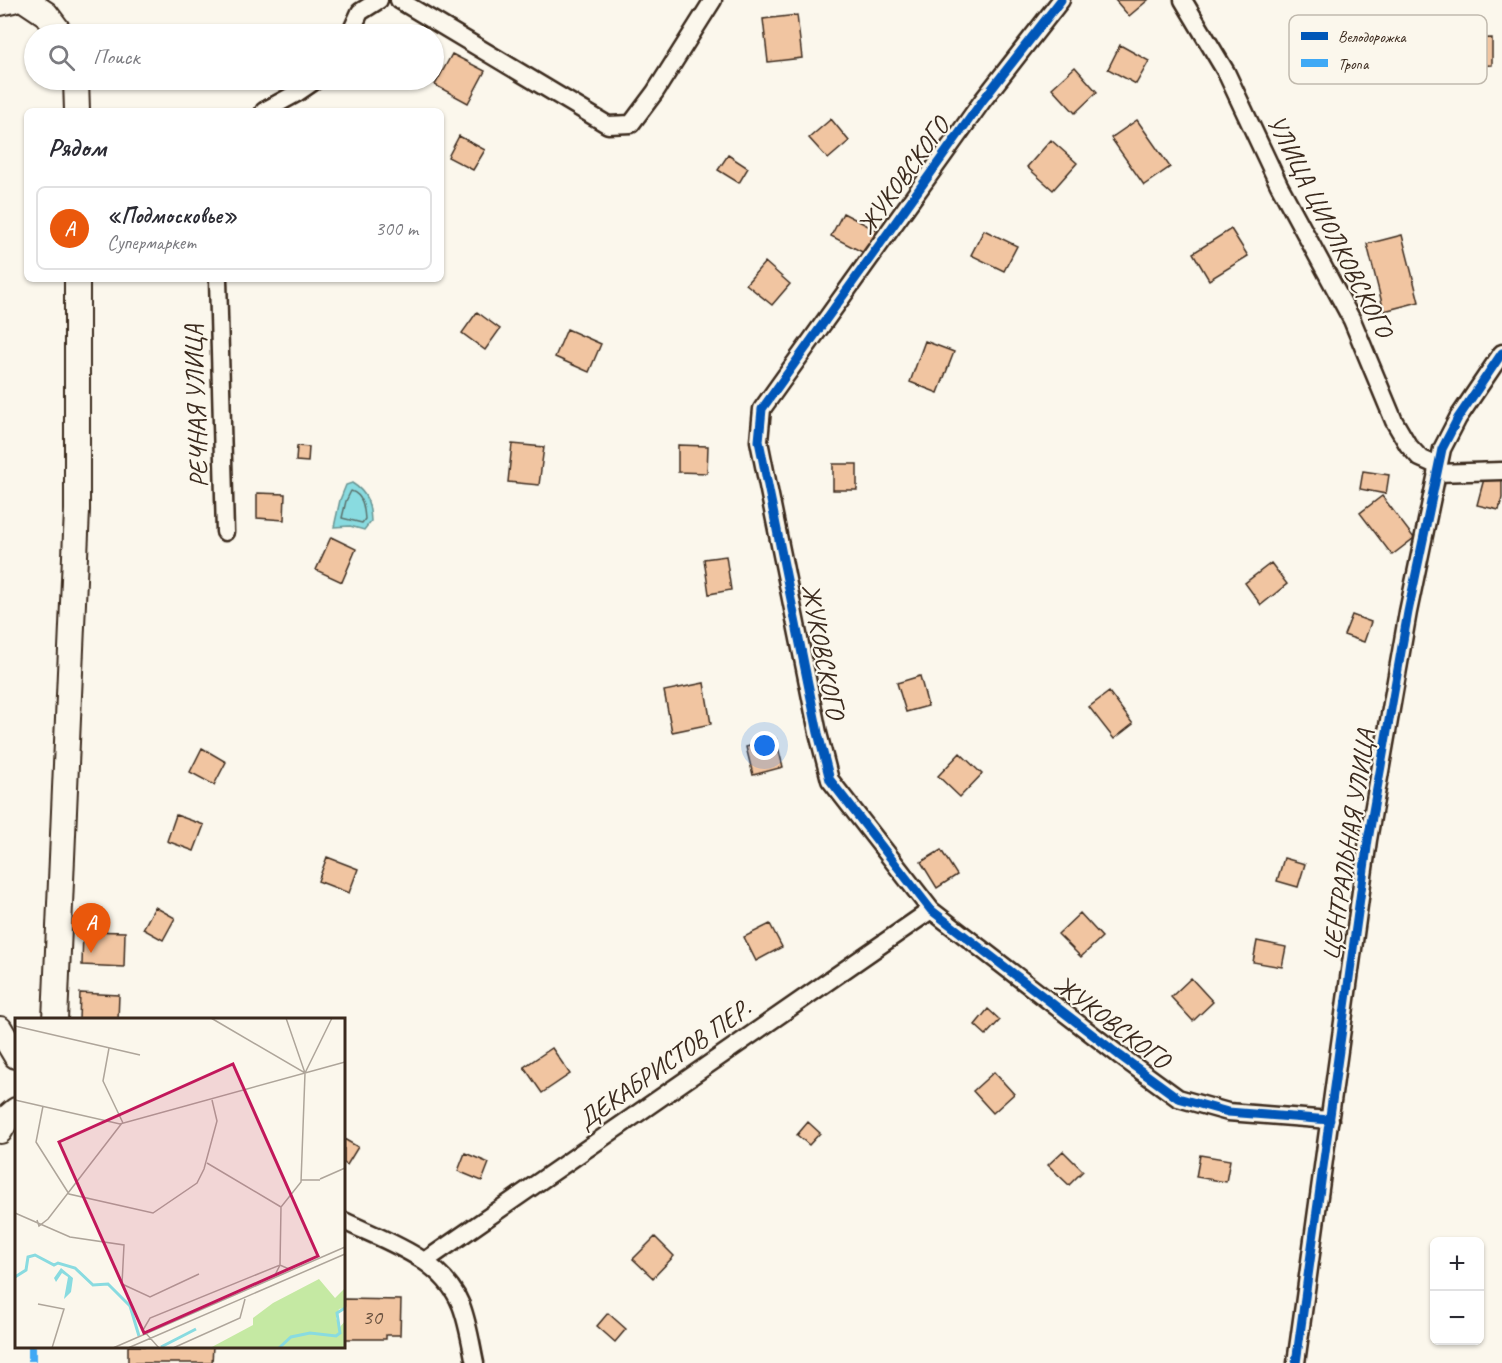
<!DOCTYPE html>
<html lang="ru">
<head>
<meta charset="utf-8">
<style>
  :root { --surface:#fff; --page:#f2f2f3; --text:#2b2b33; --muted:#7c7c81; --line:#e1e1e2; --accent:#ea580c }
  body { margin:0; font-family:Caveat,sans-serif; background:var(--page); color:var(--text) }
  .controls { position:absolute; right:18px; bottom:18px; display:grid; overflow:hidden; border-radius:9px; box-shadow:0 2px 4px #0004 }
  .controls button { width:54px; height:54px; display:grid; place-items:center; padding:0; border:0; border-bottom:2px solid var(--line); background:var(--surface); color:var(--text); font:30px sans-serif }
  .you { position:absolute; left:765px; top:746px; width:21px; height:21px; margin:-15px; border:4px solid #fff; border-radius:50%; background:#1a73e8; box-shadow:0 0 0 9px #1a73e833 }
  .badge { display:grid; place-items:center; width:39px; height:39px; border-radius:50%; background:var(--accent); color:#fff; font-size:20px; font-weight:700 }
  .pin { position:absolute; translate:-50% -50px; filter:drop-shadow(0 2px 3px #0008) }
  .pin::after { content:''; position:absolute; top:32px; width:21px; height:18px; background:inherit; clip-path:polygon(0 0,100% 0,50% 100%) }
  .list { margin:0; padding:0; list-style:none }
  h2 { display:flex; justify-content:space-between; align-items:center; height:78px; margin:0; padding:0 24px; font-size:26px }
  h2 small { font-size:20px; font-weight:400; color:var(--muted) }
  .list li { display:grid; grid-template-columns:39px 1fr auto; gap:18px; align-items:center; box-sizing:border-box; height:84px; margin:0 12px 12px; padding:0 12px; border:2px solid var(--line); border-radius:9px }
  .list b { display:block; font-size:22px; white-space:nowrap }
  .list p { margin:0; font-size:20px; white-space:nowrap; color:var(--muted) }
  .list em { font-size:20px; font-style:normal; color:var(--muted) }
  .icon { flex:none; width:33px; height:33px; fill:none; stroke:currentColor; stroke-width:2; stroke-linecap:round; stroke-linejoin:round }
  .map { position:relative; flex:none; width:1502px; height:1363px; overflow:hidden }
  .search { position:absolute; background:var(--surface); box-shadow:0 2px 4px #0004; left:24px; top:24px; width:420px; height:66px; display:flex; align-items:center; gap:15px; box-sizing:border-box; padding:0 21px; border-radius:33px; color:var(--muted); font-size:22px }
  .panel { position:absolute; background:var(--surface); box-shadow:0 2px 4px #0004; left:24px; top:108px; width:420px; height:174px; border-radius:9px }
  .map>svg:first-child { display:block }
  .water { fill:#89dbe0; stroke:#6a9492; stroke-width:1.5 }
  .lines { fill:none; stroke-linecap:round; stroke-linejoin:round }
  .shore { stroke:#5a716c; stroke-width:1.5 }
  .building { fill:#f1c5a1; stroke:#3b2a1e; stroke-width:1.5 }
  .street-casing { stroke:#3b2a1e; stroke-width:21 }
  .secondary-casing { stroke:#3b2a1e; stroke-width:28 }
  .street { stroke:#fbf7ec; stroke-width:16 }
  .secondary { stroke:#fbf7ec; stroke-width:24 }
  .quiet { stroke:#3fa9f5; stroke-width:8; stroke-dasharray:15 8; stroke-linecap:butt }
  .cycleway-casing { stroke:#fbf7ec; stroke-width:13 }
  .cycleway { stroke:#0057b8; stroke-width:9 }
  .labels { text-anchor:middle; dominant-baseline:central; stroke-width:4.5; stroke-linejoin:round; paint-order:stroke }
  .number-label { font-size:22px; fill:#68513f }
  .street-label { font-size:26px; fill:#3b2a1e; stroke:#fbf7ec }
  .inset-river { fill:none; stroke:#89dbe0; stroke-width:3 }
  .inset-road { fill:none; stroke:#aea59a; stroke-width:1.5 }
  .view { fill:#c2185b; fill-opacity:0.15; stroke:#c2185b; stroke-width:3 }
  .inset-edge { fill:none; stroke:#3b2a1e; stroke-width:3 }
  .key { fill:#fbf7ec; stroke:#c1baae; stroke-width:1.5 }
  .key-label { font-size:16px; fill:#3b2a1e }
</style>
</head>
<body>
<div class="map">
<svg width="1502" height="1363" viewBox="0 0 1502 1363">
  <rect width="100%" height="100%" fill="#fbf7ec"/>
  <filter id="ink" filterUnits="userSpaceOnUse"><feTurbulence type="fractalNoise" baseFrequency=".0167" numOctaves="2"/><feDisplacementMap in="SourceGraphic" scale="12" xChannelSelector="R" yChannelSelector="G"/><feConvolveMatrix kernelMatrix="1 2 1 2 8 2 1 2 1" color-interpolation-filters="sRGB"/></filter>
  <g filter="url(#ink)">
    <!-- water -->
    <path class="water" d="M352,483C368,493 370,504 371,521L364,530L350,526L334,527L340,500L346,485Z"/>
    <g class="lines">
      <!-- shore -->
      <path class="shore" d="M351,491C363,495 364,507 365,519L362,523L342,518L346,501Z"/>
    </g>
    <!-- building -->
    <path class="building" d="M1115,0H1148L1129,16Z
      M797,15L802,58L768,62L763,19Z
      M1492,38V65L1469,66V39Z
      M1120,45L1149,61L1136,84L1108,69Z
      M452,54L485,71L468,103L435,85Z
      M1075,67L1097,92L1075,113L1052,88Z
      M831,119L849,141L828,159L809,138Z
      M1137,120L1170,167L1144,185L1111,138Z
      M459,136L485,150L473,170L448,157Z
      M1051,140L1077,163L1053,190L1027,167Z
      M728,155L748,168L739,183L718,170Z
      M843,213L880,232L868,255L831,236Z
      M1231,229L1248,256L1209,280L1193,253Z
      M984,230L1017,246L1004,271L971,255Z
      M1402,235L1419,302L1384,311L1367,244Z
      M765,262L790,284L772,305L746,284Z
      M477,312L500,329L485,350L462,333Z
      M567,329L601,344L589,372L555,357Z
      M925,341L954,352L938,393L910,382Z
      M512,444L544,447L539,485L508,482Z
      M678,445L708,446L707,473L678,472Z
      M297,446L309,447L308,462L296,461Z
      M833,464H857V490H833Z
      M1363,471L1389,475L1386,494L1360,489Z
      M1485,475L1502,479V498L1499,510L1477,505Z
      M257,493L285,494L284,520L257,518Z
      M1382,496L1414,538L1392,555L1360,513Z
      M331,537L356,549L342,582L316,570Z
      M726,556L731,590L709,594L704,559Z
      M1271,563L1287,584L1261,605L1245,583Z
      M1352,615L1371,622L1364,642L1344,635Z
      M920,676L928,706L906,712L897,683Z
      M704,683L711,724L672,732L664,691Z
      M1109,692L1133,724L1114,739L1089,707Z
      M776,739L783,767L753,775L746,747Z
      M202,748L226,762L214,785L190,772Z
      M960,753L982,774L960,797L938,776Z
      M176,815L204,825L194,851L167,841Z
      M941,850L957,875L937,888L921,862Z
      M327,857L358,869L349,893L318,881Z
      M1284,858L1305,864L1298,887L1277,881Z
      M155,907L175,918L163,940L143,929Z
      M1080,913L1102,937L1081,957L1058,934Z
      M770,924L782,947L756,961L744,937Z
      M83,931L125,932L124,967L82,965Z
      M1257,941L1286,947L1282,967L1253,962Z
      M1191,978L1213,1002L1193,1021L1171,997Z
      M80,993L119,995L118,1020H79Z
      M988,1009L1000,1020L986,1035L975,1025Z
      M552,1048L570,1074L542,1093L524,1067Z
      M994,1072L1014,1094L993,1113L973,1091Z
      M808,1122L820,1133L809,1145L797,1135Z
      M344,1139L358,1147L347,1165L344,1163Z
      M1063,1151L1083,1171L1069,1185L1048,1165Z
      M465,1153L489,1163L482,1181L458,1171Z
      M1200,1155L1230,1160L1226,1182L1196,1177Z
      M655,1237L674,1256L653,1278L633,1259Z
      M344,1299L401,1300L400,1335H386V1339H344Z
      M608,1313L626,1329L615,1342L597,1326Z
      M128,1346H213L212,1363H128Z"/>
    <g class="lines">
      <!-- street casing -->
      <g class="street-casing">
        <path id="street" d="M399,0L608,125L631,124L655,92L713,0
          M1061,0L983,100L762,409L759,441L818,733L830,780L931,910L1119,1055L1178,1098L1228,1112L1330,1120
          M1183,0L1226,72L1279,185L1352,320L1394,421L1408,445L1420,458L1438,466
          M350,34L360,12L379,0
          M264,111L297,93L316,80
          M218,279L225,532
          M1436,473L1502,471
          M344,1221C385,1241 442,1258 461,1305C468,1323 471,1344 475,1363
          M425,1261L931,910
          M1296,1363L1368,840L1408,612L1442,449L1458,418L1502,353"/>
      </g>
      <!-- secondary casing -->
      <g class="secondary-casing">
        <path id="secondary" d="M25,0L46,14L61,34
          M0,3L13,0
          M76,80L77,111
          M55,1020L77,510V279
          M0,1029L16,1056
          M0,1131L9,1116L16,1110"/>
      </g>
      <!-- street -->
      <use href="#street" class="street"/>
      <!-- secondary -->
      <use href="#secondary" class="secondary"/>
      <!-- quiet -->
      <path class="quiet" d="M32,1346V1363"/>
      <!-- cycleway casing -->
      <g class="cycleway-casing">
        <path id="cycleway" d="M1061,0L983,100L762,409L759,441L818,733L830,780L931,910L1119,1055L1178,1098L1228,1112L1330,1120
          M1296,1363L1368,840L1408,612L1442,449L1458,418L1502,353"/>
      </g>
      <!-- cycleway -->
      <use href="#cycleway" class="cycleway"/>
    </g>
  </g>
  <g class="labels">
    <!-- number labels -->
    <g class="number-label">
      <text x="372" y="1317">30</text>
    </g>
    <!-- street labels -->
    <g class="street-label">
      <text transform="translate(903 176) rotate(-54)">ЖУКОВСКОГО</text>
      <text transform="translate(1330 226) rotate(63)">УЛИЦА ЦИОЛКОВСКОГО</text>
      <text transform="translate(196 406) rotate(-92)">РЕЧНАЯ УЛИЦА</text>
      <text transform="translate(823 651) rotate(79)">ЖУКОВСКОГО</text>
      <text transform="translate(1348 845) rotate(-81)">ЦЕНТРАЛЬНАЯ УЛИЦА</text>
      <text transform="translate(1112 1022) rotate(37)">ЖУКОВСКОГО</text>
      <text transform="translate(664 1064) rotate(-35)">ДЕКАБРИСТОВ ПЕР.</text>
    </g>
  </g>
  <!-- overview -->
  <g transform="translate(15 1018)">
    <rect width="330" height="330" fill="#fbf7ec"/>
    <path d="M304,261L320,280L330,270V290L324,291L321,300L325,309L330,303V330H195L238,307V300L258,285Z" fill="#c5e9a3"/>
    <path d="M46,250L58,260L56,274L49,281L53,259L47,255L41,264L39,260Z" fill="#89dbe0"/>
    <path class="inset-river" d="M0,259L11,252L13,239L20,237L39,247L43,245L60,250L78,267L93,266L115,288L124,318M146,329L181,311M264,330L276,319L295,315L321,318L325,315L322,295L330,290"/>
    <path class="inset-road" d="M196,0L290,55L317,0M0,8L125,37M94,30L88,63L108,105M0,82L105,106L330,44M28,88L21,124L54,176L138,195L182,165L189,151L202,103L197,82M192,145L266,189M305,161L330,150M286,162H305H300M0,195L55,219L109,227L107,266L135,279L184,256M22,202L24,208L33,201L107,105M260,257L265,247L266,189L286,164L290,55L271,0M23,286L49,291L37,330M98,330L330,229M113,330L330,236M144,330L128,312L135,300L265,247L274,251M158,330L225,300L230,281"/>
    <path class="view" d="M218,46L303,238L129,315L44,124Z"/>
    <rect width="330" height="330" class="inset-edge"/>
  </g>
  <!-- legend -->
  <rect x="1289" y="15" width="198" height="69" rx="9" class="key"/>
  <rect x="1301" y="32" width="27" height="8" fill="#0057b8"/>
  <rect x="1301" y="59" width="27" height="8" fill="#3fa9f5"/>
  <g class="key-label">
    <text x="1338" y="42">Велодорожка</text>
    <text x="1338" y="69">Тропа</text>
  </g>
</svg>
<div class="controls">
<button>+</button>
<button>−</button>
</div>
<div class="you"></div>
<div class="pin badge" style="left:91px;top:953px">A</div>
<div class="search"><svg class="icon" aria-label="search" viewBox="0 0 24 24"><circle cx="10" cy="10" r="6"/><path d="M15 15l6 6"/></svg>Поиск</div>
<section class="panel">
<h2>Рядом<small></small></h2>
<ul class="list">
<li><span class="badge">A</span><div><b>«Подмосковье»</b><p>Супермаркет</p></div><em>300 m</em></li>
</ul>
</section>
</div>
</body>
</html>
